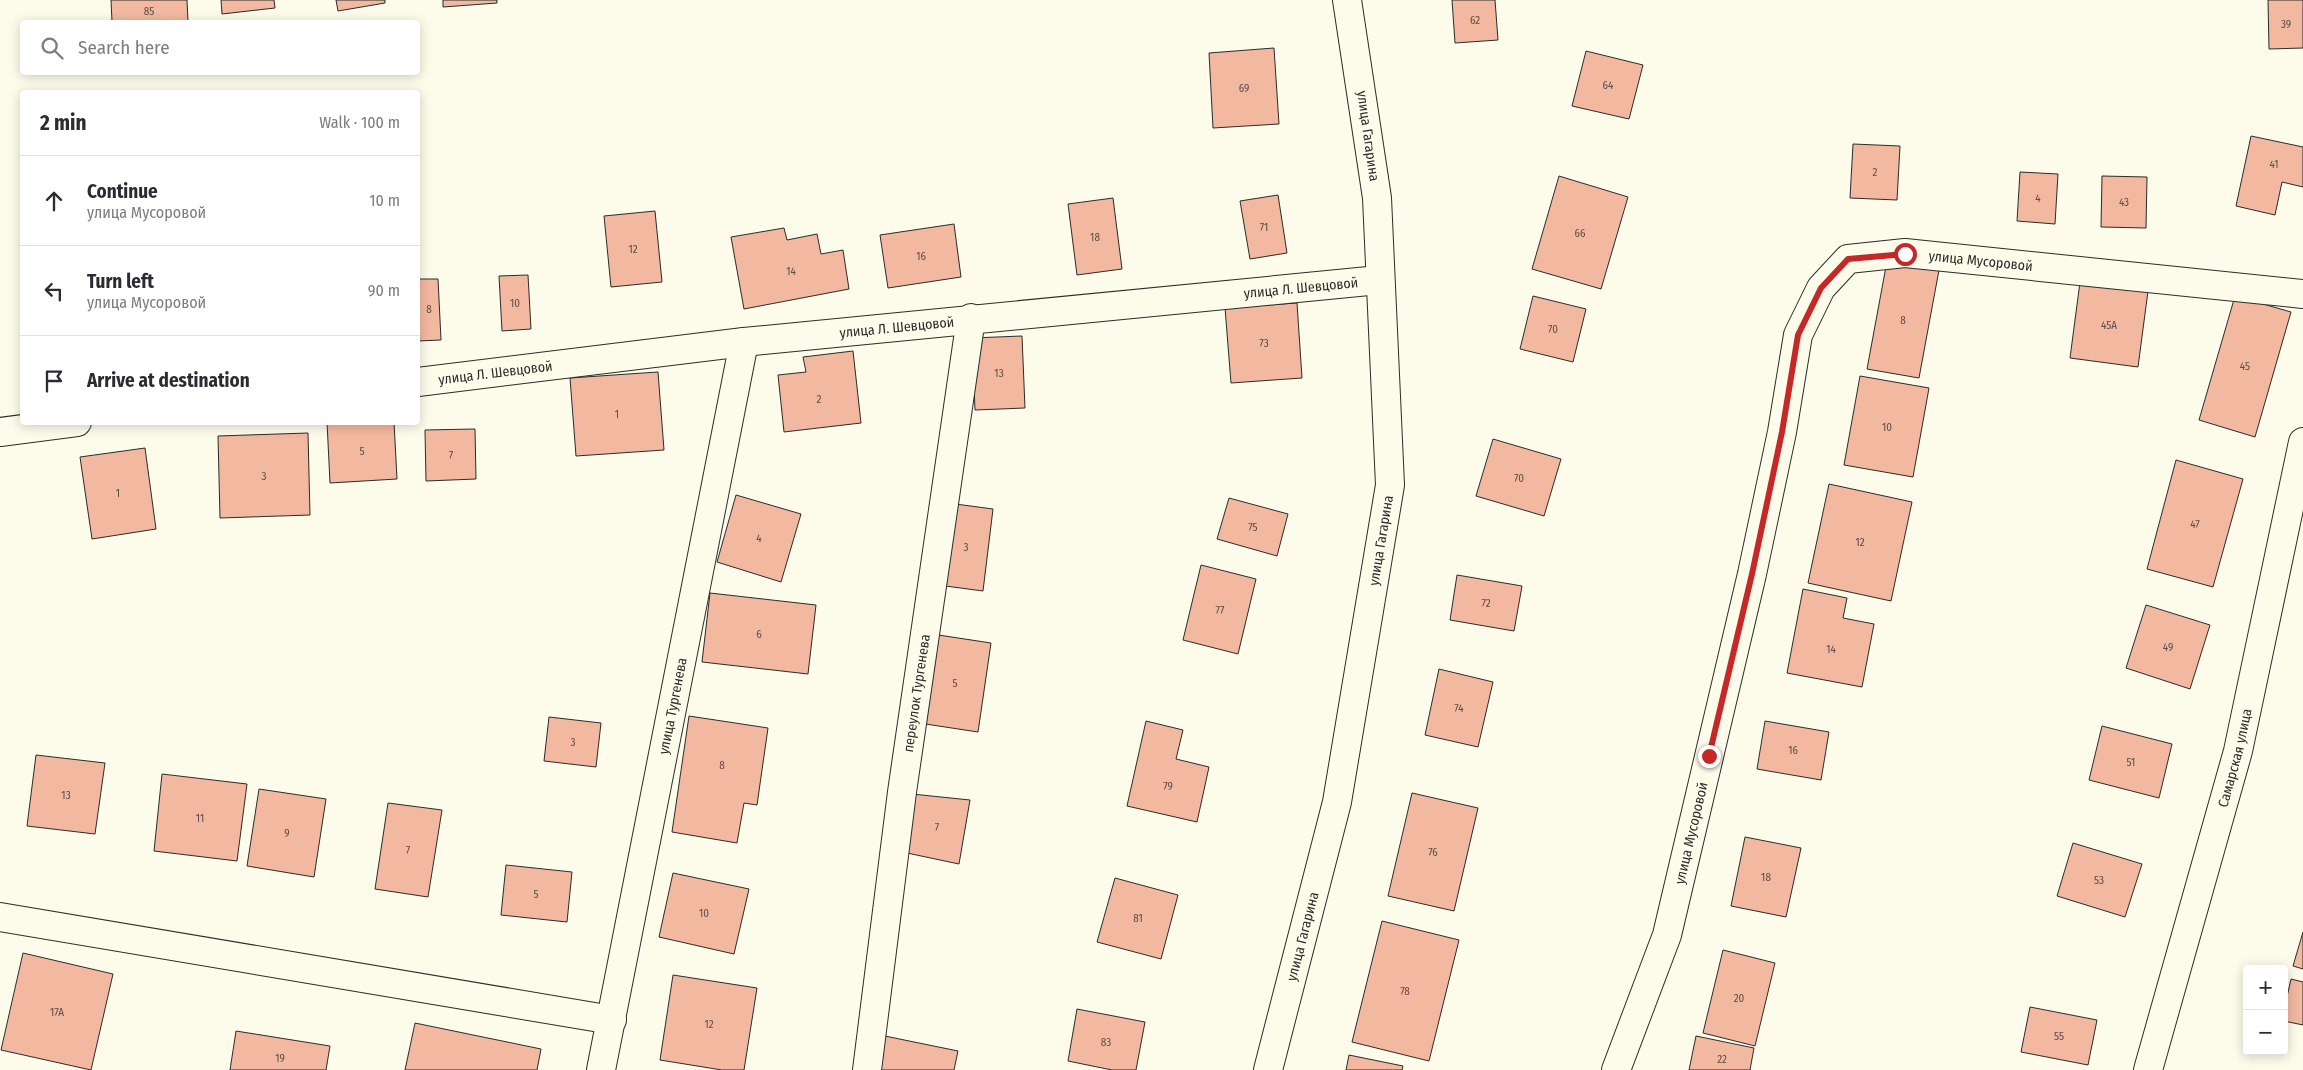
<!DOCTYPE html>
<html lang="en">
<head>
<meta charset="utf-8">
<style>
  :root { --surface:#fff; --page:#f7f7f7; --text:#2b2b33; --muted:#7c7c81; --line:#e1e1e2 }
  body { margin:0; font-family:"Fira Sans Condensed",sans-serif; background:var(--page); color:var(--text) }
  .controls { position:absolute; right:15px; bottom:15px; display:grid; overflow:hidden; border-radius:5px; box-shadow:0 2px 12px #0003 }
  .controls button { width:45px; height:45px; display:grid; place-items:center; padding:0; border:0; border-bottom:1px solid var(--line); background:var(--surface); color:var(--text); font:25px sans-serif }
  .stop { position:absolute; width:15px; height:15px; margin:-11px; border:4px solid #c62828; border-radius:50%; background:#fff }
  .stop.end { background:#c62828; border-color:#fff; box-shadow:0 1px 5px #0008 }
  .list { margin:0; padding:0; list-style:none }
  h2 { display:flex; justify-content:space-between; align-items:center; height:65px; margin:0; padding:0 20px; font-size:21px }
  h2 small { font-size:16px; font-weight:400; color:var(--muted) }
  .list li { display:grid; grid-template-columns:32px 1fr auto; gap:15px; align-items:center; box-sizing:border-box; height:90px; padding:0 20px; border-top:1px solid var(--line) }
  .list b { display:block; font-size:19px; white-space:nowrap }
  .list p { margin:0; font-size:16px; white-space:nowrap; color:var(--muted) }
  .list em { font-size:16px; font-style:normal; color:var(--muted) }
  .icon { flex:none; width:28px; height:28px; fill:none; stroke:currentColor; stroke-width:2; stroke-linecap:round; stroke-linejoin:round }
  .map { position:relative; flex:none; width:2303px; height:1070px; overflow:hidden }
  .search { position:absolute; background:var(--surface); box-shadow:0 2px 12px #0003; left:20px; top:20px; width:400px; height:55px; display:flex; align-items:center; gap:12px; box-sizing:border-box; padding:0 18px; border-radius:5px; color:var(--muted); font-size:19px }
  .panel { position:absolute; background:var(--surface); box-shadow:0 2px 12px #0003; left:20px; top:90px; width:400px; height:335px; border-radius:5px }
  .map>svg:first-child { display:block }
  .building { fill:#f2b8a0; stroke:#2b2b2b }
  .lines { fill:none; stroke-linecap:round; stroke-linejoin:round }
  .minor-casing { stroke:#2b2b2b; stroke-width:30 }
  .secondary-casing { stroke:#2b2b2b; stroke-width:30 }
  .minor { stroke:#fdfbea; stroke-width:28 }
  .secondary { stroke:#fdfbea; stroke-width:28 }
  .route { stroke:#c62828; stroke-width:6 }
  .labels { text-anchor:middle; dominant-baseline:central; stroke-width:4; stroke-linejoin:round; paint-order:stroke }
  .number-label { font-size:11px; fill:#5d4e48 }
  .street-label { font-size:14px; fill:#2b2b2b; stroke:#fdfbea }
</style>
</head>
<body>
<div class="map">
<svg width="2303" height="1070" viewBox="0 0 2303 1070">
  <rect width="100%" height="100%" fill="#fdfbea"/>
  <!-- building -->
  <path class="building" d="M111,0H187L188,22H112Z
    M221,0H274L275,8L222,14Z
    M336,0H385V3L338,11Z
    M443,0H497V3L443,7Z
    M1452,0H1495L1498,40L1455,43Z
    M2268,0H2303V48L2269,49Z
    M1274,48L1279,124L1213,128L1209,53Z
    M1586,51L1643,65L1629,119L1572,106Z
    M2251,136L2303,147V187L2282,182L2275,215L2236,206Z
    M1853,144L1900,146L1897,200L1850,198Z
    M2020,172L2058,174L2055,224L2017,221Z
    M1559,176L1628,197L1601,289L1532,269Z
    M2102,176L2147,177L2146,228L2101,227Z
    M1278,195L1287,253L1250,259L1240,201Z
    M1113,198L1122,269L1077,275L1068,204Z
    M655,211L662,282L611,287L604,216Z
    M954,224L961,277L888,288L880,235Z
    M784,228L787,240L817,234L821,254L843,250L849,289L744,309L731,237Z
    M1887,261L1939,270L1919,378L1867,369Z
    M528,275L531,329L502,331L499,276Z
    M418,279H438L441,340L418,341Z
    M2080,282L2148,291L2138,367L2070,358Z
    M1533,296L1586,309L1573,362L1520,349Z
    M2235,296L2291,312L2255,437L2199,420Z
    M1297,303L1302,378L1231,383L1225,308Z
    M1022,336L1025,408L975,410L972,338Z
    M853,351L861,423L784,432L778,375L806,372L803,357Z
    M658,372L664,450L576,456L570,378Z
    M1860,376L1929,388L1913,477L1844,465Z
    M327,422H394L397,479L330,483Z
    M475,429L476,479L426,481L425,430Z
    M308,433L310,515L220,518L218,436Z
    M1493,439L1561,459L1544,516L1476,496Z
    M145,448L156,529L92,539L80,457Z
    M2176,460L2243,479L2213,587L2147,569Z
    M1829,484L1912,502L1891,601L1808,583Z
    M736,495L801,514L781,582L717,562Z
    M1229,498L1288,514L1277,556L1217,539Z
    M948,503L993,509L983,591L938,585Z
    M1201,565L1256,579L1238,654L1183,640Z
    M1457,575L1522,586L1514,631L1450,620Z
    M1803,589L1847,598L1843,618L1874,624L1862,687L1787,673Z
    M710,593L816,605L808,674L702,662Z
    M2146,605L2210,625L2190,689L2126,668Z
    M932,634L991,643L978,732L919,723Z
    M1439,669L1493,682L1478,747L1425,735Z
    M689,716L768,728L757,805L744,803L737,843L672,832Z
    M549,717L601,723L596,767L544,761Z
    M1146,721L1183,730L1176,759L1209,767L1197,822L1127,806Z
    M1765,721L1829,732L1821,780L1757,769Z
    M2102,726L2172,744L2159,798L2089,780Z
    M36,755L105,763L95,834L27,826Z
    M162,774L247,784L237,861L154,851Z
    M259,789L326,799L314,877L247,866Z
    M1412,793L1478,808L1454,911L1388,896Z
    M912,794L970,800L959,864L907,853Z
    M388,803L442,810L428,897L375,889Z
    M1745,837L1801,848L1786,917L1731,906Z
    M2073,843L2142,864L2125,917L2057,896Z
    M506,865L572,872L567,922L501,915Z
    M673,873L749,889L734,954L659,937Z
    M1115,878L1178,895L1161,959L1097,942Z
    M1382,921L1459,940L1429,1061L1352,1042Z
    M2303,932V969L2293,966Z
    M1723,950L1775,963L1755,1046L1703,1033Z
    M23,953L113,974L91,1070L1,1050Z
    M673,975L757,988L744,1070H722L660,1060Z
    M2291,979L2303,982V1025L2284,1021V1010Z
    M2030,1007L2097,1020L2088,1065L2021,1052Z
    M1077,1009L1145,1022L1136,1070H1112L1068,1061Z
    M415,1023L541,1049L537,1070H405Z
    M236,1031L330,1046L326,1070H230Z
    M880,1035L958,1051L954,1070H873Z
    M1696,1036L1754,1048L1750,1070H1689Z
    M1349,1055L1403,1066L1402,1070H1346Z"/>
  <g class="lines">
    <!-- minor casing -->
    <g class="minor-casing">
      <g id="minor">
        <path id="s1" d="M418,382L744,342L1379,280"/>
        <path d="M0,432L77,422"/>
        <path d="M0,917L612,1020"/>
        <path id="s2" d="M601,1070L744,342"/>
        <path id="s3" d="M867,1070L902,792L971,318"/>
        <path id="s4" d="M1616,1070L1667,935L1752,574L1782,432L1798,335L1821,288L1848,259L1905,253L2303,294"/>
        <path id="s5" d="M2148,1070L2238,751L2303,442"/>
      </g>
    </g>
    <!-- secondary casing -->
    <g class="secondary-casing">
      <g id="secondary">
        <path id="s6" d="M1268,1070L1337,802L1390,485L1377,198L1347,0"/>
      </g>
    </g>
    <!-- minor -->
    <use href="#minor" class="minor"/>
    <!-- secondary -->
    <use href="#secondary" class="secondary"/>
  </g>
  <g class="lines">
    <!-- route -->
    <path class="route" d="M1709,756L1752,574L1782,432L1798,335L1821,288L1848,259L1905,254"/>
  </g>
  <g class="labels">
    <!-- number labels -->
    <g class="number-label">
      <text x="149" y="11">85</text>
      <text x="1475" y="20">62</text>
      <text x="2286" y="24">39</text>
      <text x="1608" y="85">64</text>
      <text x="1244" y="88">69</text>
      <text x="2274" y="164">41</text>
      <text x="1875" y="172">2</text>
      <text x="2038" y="198">4</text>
      <text x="2124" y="202">43</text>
      <text x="1264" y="227">71</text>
      <text x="1580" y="233">66</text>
      <text x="1095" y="237">18</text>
      <text x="633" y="249">12</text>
      <text x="921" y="256">16</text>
      <text x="791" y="271">14</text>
      <text x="515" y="303">10</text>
      <text x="429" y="309">8</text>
      <text x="1903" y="320">8</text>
      <text x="2109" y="325">45А</text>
      <text x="1553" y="329">70</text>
      <text x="1264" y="343">73</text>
      <text x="2245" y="366">45</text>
      <text x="999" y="373">13</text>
      <text x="819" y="399">2</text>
      <text x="617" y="414">1</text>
      <text x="1887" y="427">10</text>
      <text x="362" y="451">5</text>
      <text x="451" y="455">7</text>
      <text x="264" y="476">3</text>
      <text x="1519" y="478">70</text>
      <text x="118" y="493">1</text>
      <text x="2195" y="524">47</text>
      <text x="1253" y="527">75</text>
      <text x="759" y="538">4</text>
      <text x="1860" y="542">12</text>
      <text x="966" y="547">3</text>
      <text x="1486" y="603">72</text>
      <text x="1220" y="610">77</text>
      <text x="759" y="634">6</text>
      <text x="2168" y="647">49</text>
      <text x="1831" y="649">14</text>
      <text x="955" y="683">5</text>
      <text x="1459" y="708">74</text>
      <text x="573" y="742">3</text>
      <text x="1793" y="750">16</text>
      <text x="2131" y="762">51</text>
      <text x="722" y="765">8</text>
      <text x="1168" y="786">79</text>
      <text x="66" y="795">13</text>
      <text x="200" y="818">11</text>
      <text x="937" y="827">7</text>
      <text x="287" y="833">9</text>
      <text x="408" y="850">7</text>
      <text x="1433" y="852">76</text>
      <text x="1766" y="877">18</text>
      <text x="2099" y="880">53</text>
      <text x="536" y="894">5</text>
      <text x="704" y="913">10</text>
      <text x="1138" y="918">81</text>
      <text x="1405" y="991">78</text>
      <text x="1739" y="998">20</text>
      <text x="57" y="1012">17А</text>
      <text x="709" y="1024">12</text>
      <text x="2059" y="1036">55</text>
      <text x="1106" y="1042">83</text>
      <text x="280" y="1058">19</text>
      <text x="1722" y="1059">22</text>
    </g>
    <!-- street labels -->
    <g class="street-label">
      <text transform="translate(1368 136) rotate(82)">улица Гагарина</text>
      <text stroke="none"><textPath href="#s4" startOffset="984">улица Мусоровой</textPath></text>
      <text stroke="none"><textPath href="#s1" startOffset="888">улица Л. Шевцовой</textPath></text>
      <text stroke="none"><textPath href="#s1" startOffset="482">улица Л. Шевцовой</textPath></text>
      <text stroke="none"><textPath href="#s1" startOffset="78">улица Л. Шевцовой</textPath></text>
      <text stroke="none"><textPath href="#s6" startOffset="542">улица Гагарина</textPath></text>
      <text stroke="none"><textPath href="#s3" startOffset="380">переулок Тургенева</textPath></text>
      <text stroke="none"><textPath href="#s2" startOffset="371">улица Тургенева</textPath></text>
      <text stroke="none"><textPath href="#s5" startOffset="324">Самарская улица</textPath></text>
      <text stroke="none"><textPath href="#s4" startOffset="249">улица Мусоровой</textPath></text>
      <text stroke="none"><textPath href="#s6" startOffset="138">улица Гагарина</textPath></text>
    </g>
  </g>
</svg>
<div class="controls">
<button>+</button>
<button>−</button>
</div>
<div class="stop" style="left:1905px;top:254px"></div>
<div class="stop end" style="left:1709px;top:756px"></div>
<div class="search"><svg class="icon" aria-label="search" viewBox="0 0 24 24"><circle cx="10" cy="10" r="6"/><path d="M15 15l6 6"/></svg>Search here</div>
<section class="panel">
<h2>2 min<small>Walk · 100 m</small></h2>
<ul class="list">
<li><svg class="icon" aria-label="ahead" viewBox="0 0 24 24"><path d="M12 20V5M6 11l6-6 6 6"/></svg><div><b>Continue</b><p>улица Мусоровой</p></div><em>10 m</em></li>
<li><svg class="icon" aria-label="left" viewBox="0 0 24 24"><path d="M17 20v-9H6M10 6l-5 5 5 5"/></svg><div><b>Turn left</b><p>улица Мусоровой</p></div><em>90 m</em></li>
<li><svg class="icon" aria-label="arrive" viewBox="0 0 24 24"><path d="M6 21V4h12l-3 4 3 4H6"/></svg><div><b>Arrive at destination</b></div></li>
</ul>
</section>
</div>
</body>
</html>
